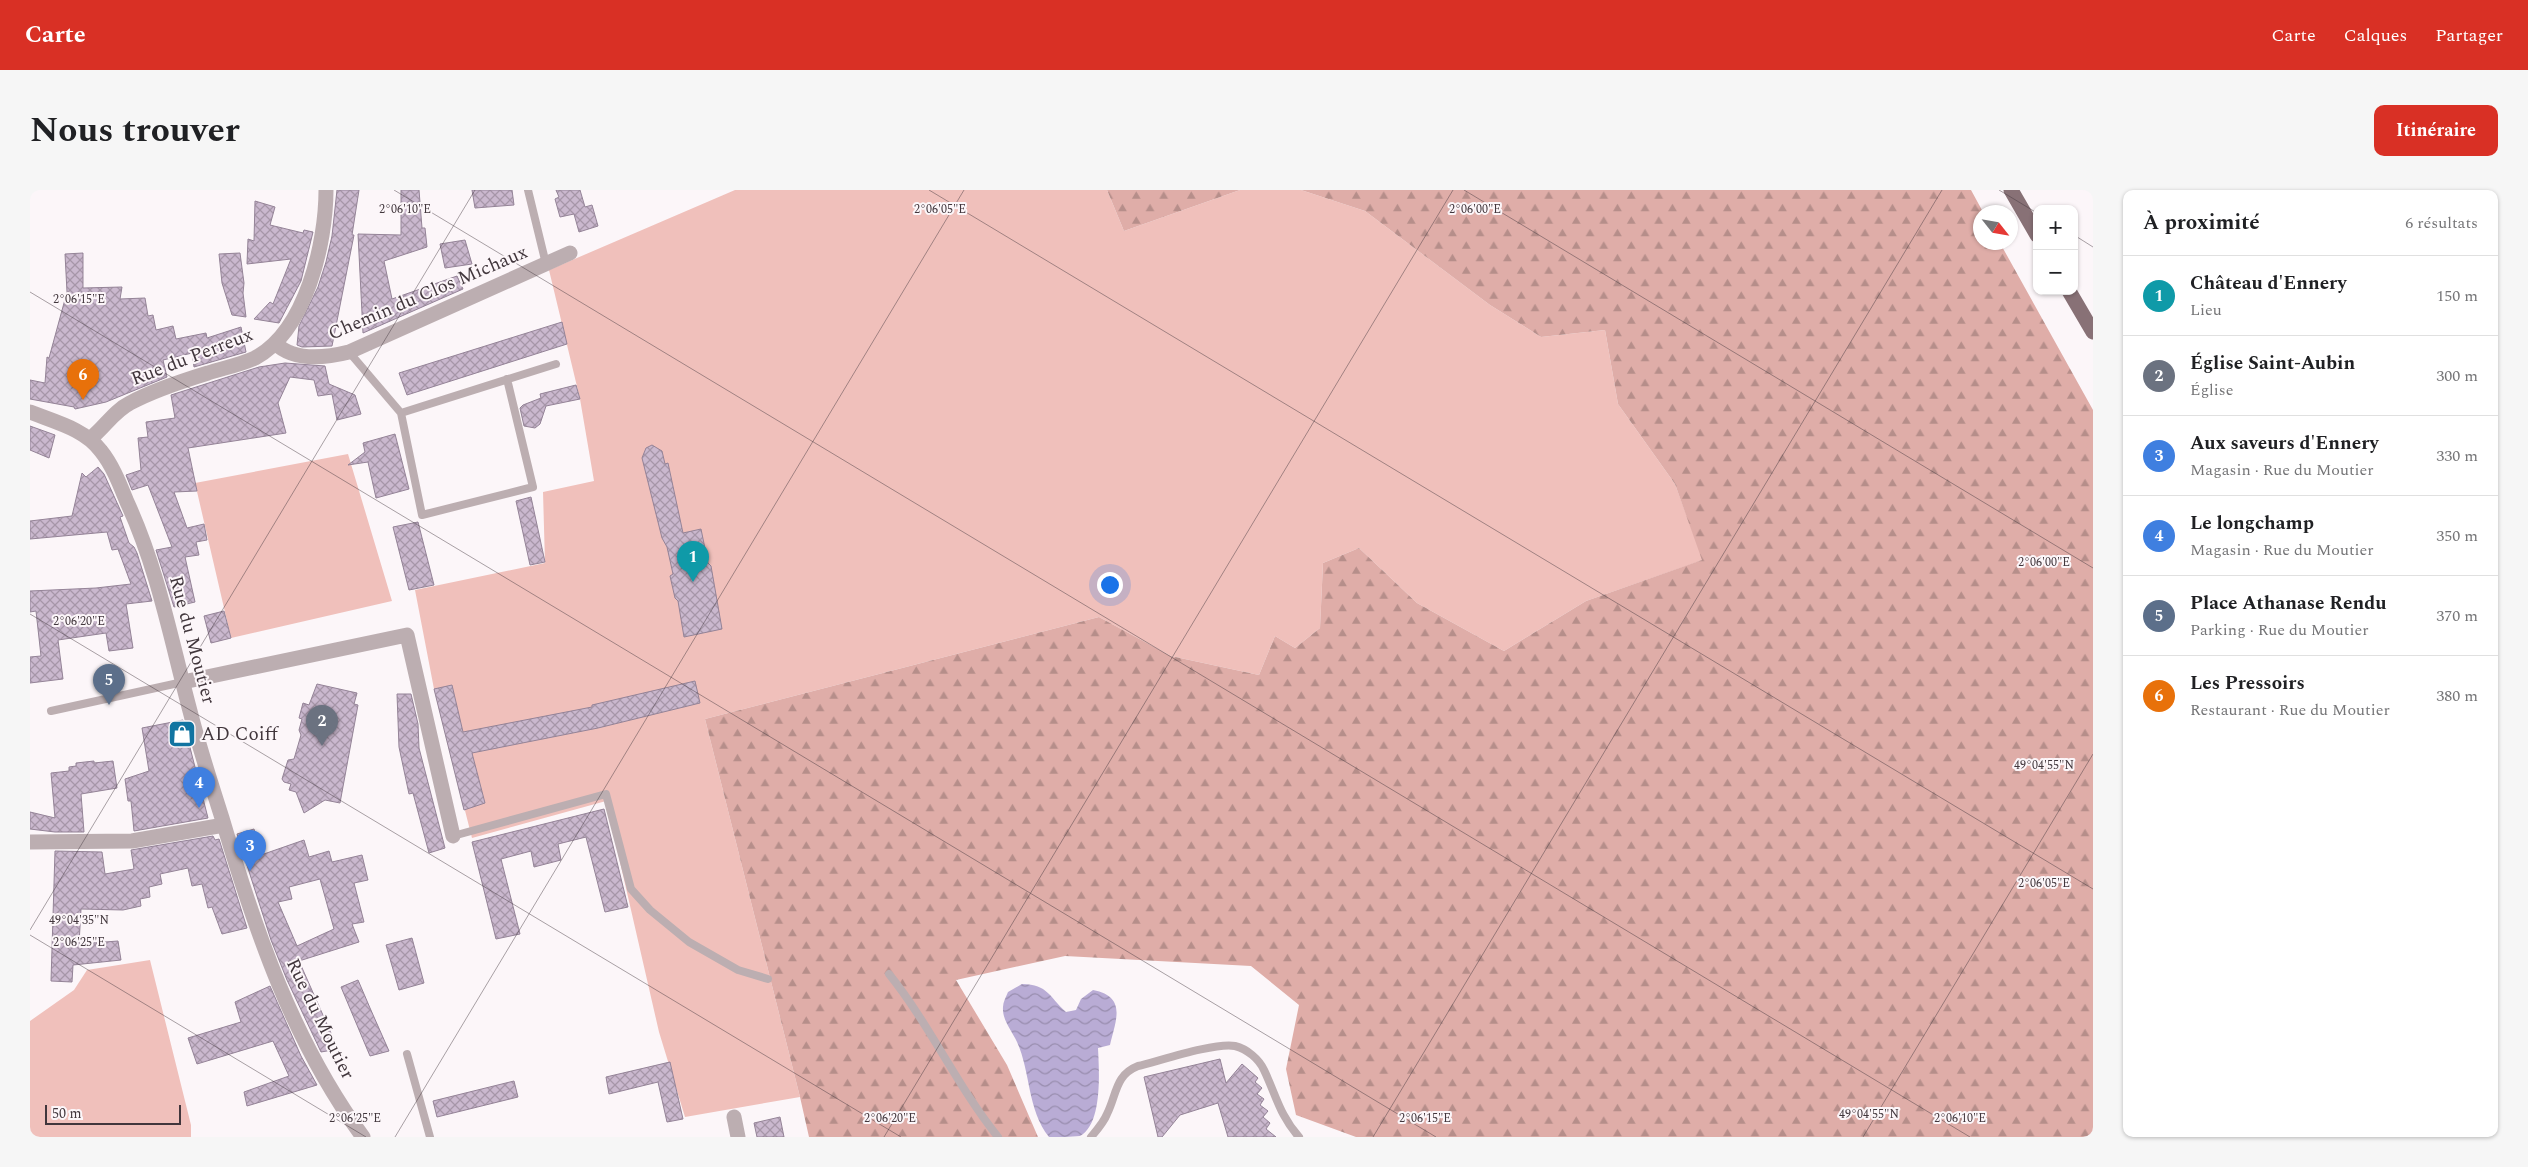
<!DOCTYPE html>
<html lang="fr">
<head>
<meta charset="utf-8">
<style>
  :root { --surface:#fff; --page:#f6f6f6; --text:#202124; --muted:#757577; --line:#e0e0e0; --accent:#d93025 }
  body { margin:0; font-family:Spectral,serif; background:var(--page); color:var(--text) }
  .controls { position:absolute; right:15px; top:15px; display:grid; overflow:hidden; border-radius:10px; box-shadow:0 1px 4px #0004 }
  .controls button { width:45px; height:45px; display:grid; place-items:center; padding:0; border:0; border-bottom:1px solid var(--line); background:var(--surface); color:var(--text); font:25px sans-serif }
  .compass { position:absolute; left:1943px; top:15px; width:45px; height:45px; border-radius:50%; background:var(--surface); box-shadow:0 1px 4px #0004; rotate:121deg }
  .scale { position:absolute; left:15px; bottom:12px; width:136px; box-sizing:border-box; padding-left:5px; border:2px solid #41363c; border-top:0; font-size:14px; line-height:18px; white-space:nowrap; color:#41363c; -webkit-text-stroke:4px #fcf6f9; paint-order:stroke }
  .you { position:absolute; left:1079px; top:394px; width:18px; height:18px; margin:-12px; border:4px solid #fff; border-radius:50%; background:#1a73e8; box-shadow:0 0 0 8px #1a73e833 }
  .badge { display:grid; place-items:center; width:32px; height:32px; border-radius:50%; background:var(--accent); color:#fff; font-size:16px; font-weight:700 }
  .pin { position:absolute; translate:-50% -41px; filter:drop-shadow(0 1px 2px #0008) }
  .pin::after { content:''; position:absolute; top:26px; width:18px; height:15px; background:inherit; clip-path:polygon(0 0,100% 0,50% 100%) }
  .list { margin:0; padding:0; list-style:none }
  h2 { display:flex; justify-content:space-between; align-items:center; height:65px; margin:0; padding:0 20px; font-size:21px }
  h2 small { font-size:16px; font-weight:400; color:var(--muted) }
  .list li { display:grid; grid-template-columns:32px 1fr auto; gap:15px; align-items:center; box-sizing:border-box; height:80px; padding:0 20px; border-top:1px solid var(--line) }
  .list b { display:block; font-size:19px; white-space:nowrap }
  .list p { margin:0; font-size:16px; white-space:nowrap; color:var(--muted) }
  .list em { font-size:16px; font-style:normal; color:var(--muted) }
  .map { position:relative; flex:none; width:2063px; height:947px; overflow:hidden; border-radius:10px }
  header { display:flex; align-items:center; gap:30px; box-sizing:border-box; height:70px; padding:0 25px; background:var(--accent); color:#fff }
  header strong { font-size:24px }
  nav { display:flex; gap:28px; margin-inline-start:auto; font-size:18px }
  .intro { display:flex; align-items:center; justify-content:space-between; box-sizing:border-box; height:120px; padding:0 30px }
  h1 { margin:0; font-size:35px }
  .button { padding:12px 22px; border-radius:10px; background:var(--accent); color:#fff; font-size:18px; font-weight:700 }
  main { display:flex; gap:30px; padding:0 30px }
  aside { flex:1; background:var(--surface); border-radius:10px; box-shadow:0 1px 4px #0004 }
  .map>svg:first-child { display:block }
  .green { fill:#f0c0bb }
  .forest { fill:url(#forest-firs) }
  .water { fill:url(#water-waves) }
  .building { fill:url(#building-cross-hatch); stroke:#948397; fill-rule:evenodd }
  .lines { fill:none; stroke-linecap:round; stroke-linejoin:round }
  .lane { stroke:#bcaeb1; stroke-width:8 }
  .street { stroke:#bcaeb1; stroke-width:15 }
  .primary { stroke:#887176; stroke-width:15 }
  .ticks { fill:none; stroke:#41363c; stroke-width:1; stroke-opacity:0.45 }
  .labels { text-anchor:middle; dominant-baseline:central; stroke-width:4; stroke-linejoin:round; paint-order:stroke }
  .street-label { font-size:19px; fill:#41363c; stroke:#fcf6f9 }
  .poi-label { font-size:19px; fill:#41363c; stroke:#fcf6f9; text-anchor:start }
  .ticks-label { font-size:12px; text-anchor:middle; fill:#41363c; stroke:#fcf6f9; stroke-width:4; stroke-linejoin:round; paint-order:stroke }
</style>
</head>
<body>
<header>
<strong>Carte</strong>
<nav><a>Carte</a><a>Calques</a><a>Partager</a></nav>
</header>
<div class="intro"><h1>Nous trouver</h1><a class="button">Itinéraire</a></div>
<main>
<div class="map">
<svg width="2063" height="947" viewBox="0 0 2063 947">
  <defs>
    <pattern id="forest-firs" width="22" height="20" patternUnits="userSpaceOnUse" patternTransform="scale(1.25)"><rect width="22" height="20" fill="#dfada8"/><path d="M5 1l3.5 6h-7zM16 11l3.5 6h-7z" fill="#b68e8a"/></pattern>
    <pattern id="water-waves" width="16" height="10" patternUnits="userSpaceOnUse" patternTransform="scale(1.25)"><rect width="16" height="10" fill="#b9acd5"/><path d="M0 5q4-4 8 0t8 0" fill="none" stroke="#988dae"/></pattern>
    <pattern id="building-cross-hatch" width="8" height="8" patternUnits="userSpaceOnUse" patternTransform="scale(1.25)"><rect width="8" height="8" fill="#cab8ce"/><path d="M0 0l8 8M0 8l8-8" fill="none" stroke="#a696a8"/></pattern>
  </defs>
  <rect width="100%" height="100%" fill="#fcf6f9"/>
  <!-- green -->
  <path class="green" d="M705,0H1077L1094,41L1210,0H1271L1335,21L1460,115L1511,147L1575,140L1588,214L1645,294L1673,370L1556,411L1474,461L1387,413L1329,358L1293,373L1290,438L1265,458L1245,446L1229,485L1141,466L1069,427L675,529L770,907L655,927L629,842L576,611L442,648L404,499L385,400L515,373L513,302L564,291L550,209L519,80Z
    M318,264L362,411L201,448L165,293Z
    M120,770L161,935V947H0V831L44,800L57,780Z"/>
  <!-- forest -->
  <path class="forest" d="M1077,0H1210L1094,41Z
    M1271,0H1941L1953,22H1950V52L1970,53L2063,220V947H1326L1266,925L1256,879L1269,815L1221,776L1035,766L926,790L977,875L1008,947H779L770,907L675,529L1069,427L1141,466L1229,485L1245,446L1265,458L1290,438L1293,373L1329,358L1387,413L1474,461L1556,411L1672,370L1645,294L1588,214L1575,140L1511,147L1460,115L1335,21Z"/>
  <!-- water -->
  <path class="water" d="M992,794C1019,795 1018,806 1036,822L1046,820L1051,809L1063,800C1097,807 1086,829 1080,855L1068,858C1069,880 1073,934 1050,946C1042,947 1027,947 1019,947C997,919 1001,883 987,852C982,841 972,830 973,817C973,812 976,807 978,802Z"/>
  <!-- building -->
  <path class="building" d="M307,0H329L322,45H324L302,156L272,157L267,155L269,136L288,97L296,72L302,46Z
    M371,0H389L392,38H395L397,57L354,71L362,109L427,86L433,99L333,143L328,44L371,45Z
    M442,0H482L484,15L445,18Z
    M526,0H550L555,17L562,15L568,36L549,42L544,24L530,27L525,9L529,7Z
    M225,11L245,17L240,35L273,43L274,40L283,42L271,91L249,133L224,129L240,112L243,114L261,69L217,74L218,49L224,51Z
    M435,50L442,74L415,78L410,54Z
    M53,63V98L92,97L90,109L115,108L118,126L123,125L126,140L143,136L146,149L176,143L177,148L211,137L216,162L164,177L162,163L133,170L137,187L76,212L45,219L44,217L0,209V190L15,193L17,167L19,168L37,102L35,64Z
    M210,63L214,93L213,103L216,127L202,125L192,93L189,64Z
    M532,132L537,154L377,205L369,183Z
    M255,173L295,176L299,194L325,205L331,224L307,230L302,204L288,206L284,190L260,187L248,213L256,243L158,258L167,301L144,302L157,338L174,334L177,350L166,352L169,365L155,367L165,412L144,417L126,360L142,357L118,295L102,300L96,285L111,280L108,248L118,247L116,232L145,228L141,205L229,177Z
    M546,195L550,209L516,216L510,234L505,238L494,236L490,218L493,215L511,208L510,204Z
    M0,236L25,245L19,268L0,260Z
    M365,244L379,299L346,308L338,272L318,275L335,262L333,253Z
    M622,255L632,261L635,274L638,273L653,343L671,339L678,373L681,376L692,439L654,447L648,411L645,408L640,386L643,384L637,357L632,348L612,268L616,258Z
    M68,277L74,284L93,326L90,327L99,353L104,357L107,363L122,411L96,414L103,458L79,461L76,443L28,450L33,489L0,493V467L11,466L6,421L0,422V401L66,398L101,394L88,359L82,360L77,342L0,349V331L42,326L52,283L56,287Z
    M501,307L515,372L500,375L486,311Z
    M388,332L404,395L379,400L363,337Z
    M194,421L201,448L181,453L174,426Z
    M665,491L670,513L568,538L442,563L455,613L434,620L404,499L422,495L433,542L562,517V515Z
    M287,494L327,503L324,514L328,515L310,613L295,610L274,623L266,602L259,600L261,594L254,592L252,589L258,570L264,569L271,545L269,540L272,529L269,528L273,513L279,515Z
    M367,504H381L388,534L389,558L415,658L399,663L383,603L379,604L369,557Z
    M153,530L178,628L104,641L101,611H98L95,589L119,581L112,538Z
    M64,571V573L83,571L87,598L51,604L54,642H25L0,639V622L25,628L21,583L39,581V577L46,576V573Z
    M574,619L598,717L575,722L556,647L528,654L531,670L504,677L501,661L471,669L490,744L466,749L442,652Z
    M224,639L231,665L274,650L279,667L299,661L302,672L332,665L338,690L324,693L334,732L322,734L329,752L269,771L308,859L291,862L257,790L241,750L207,644ZM290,689L304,739L267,756L248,712L262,709L259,697Z
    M183,646L185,650L189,649L217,738L192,744L182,717L178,718L172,694L162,696L158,678L130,684L132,694L119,697L120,707L110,709L111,716L93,720L51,719L49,754L88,751L91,770L43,775L42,792L21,791L25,661L72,662L75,684L104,679L101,660Z
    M382,748L394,793L369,800L356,755Z
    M328,790L340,818L359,861L340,866L311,797Z
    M240,796L271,866L287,895L217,916L214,902L259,886L243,851L167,874L158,848L211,832L205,812Z
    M1190,869L1196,893L1212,874L1228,888L1225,892L1232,898L1227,904L1234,909L1230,915L1238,921L1233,927L1240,933L1236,939L1246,947H1198L1188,913L1150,925L1132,947H1128L1114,887Z
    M640,872L653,929L637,932L628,892L579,904L576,887Z
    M484,891L488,907L407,927L403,911Z
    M750,927L754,947H727L724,933Z"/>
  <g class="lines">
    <!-- lane -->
    <path class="lane" d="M498,0L516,74
      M319,162L371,223L526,174
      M371,223L392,325L503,297L477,189
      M21,521L153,492
      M423,646L576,604L601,699L620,720L659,752L708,780L738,789
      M859,784C900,835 927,896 968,947
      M377,864L400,947
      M1061,947C1067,940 1074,932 1077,924C1087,904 1085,885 1108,876C1129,871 1186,852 1205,856C1217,859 1229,869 1234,880C1246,905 1250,926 1269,947"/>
    <!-- street -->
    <path class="street" d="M245,153C264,172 295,168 319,162L540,63
      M0,222C25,232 55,239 71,261C83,276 90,295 97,312C128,379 141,450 160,521C169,557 181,593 192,628C225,740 263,852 333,947
      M61,248C75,237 84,221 100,213C124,200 152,191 178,183C193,178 210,175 225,168C276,141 296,53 296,0
      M153,492L377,445L423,646
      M0,652L102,651L194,635
      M704,927L708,947"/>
    <!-- primary -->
    <path class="primary" d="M1981,0L2007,45
      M2039,101L2063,142"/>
  </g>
  <!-- ticks -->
  <path class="ticks" d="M364,0L1940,947M899,0L2063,699M1434,0L2063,378M1969,0L2007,23M2044,45L2063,57M0,102L1406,947M0,424L871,947M0,740L445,0M0,745L336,947M365,947L934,0M854,947L1423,0M1343,947L1912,0M1833,947L2063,564"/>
  <!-- icons -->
  <defs>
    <g id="shop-square" transform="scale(1.4375)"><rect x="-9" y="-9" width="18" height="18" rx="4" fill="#1174a1" stroke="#fcf6f9"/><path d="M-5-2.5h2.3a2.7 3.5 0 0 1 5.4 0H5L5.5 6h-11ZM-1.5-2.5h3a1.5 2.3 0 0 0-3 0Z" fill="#fff"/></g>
  </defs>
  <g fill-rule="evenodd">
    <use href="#shop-square" x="152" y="544"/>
  </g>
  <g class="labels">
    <!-- street labels -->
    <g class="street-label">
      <text transform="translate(398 103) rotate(-23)">Chemin du Clos Michaux</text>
      <text transform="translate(162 167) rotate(-21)">Rue du Perreux</text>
      <text transform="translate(162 450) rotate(75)">Rue du Moutier</text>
      <text transform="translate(290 829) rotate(64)">Rue du Moutier</text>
    </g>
    <!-- poi labels -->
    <g class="poi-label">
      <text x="171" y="544">AD Coiff</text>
    </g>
  </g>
  <g class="ticks-label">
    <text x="375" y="23">2°06'10"E</text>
    <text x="1445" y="23">2°06'00"E</text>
    <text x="910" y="23">2°06'05"E</text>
    <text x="49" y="113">2°06'15"E</text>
    <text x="2014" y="376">2°06'00"E</text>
    <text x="49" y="435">2°06'20"E</text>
    <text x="2014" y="579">49°04'55"N</text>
    <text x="2014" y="697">2°06'05"E</text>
    <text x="49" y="734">49°04'35"N</text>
    <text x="49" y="756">2°06'25"E</text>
    <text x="1839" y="928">49°04'55"N</text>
    <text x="325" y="932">2°06'25"E</text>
    <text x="860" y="932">2°06'20"E</text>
    <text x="1395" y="932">2°06'15"E</text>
    <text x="1930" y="932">2°06'10"E</text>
  </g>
</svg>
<div class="controls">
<button>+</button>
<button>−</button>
</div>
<svg class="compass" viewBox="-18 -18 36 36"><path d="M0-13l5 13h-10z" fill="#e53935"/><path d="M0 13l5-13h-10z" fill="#757577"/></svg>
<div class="scale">50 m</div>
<div class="you"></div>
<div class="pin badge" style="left:663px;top:392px;background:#0f9aa8">1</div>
<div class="pin badge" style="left:292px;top:556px;background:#6b7280">2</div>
<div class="pin badge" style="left:220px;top:681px;background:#3f7fe0">3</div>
<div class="pin badge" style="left:169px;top:618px;background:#3f7fe0">4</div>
<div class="pin badge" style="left:79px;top:515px;background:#5c6f8a">5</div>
<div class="pin badge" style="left:53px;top:210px;background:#e8710a">6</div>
</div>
<aside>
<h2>À proximité<small>6 résultats</small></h2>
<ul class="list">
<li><span class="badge" style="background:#0f9aa8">1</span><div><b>Château d'Ennery</b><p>Lieu</p></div><em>150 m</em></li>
<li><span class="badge" style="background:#6b7280">2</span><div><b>Église Saint-Aubin</b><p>Église</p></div><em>300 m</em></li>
<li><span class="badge" style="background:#3f7fe0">3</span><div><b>Aux saveurs d'Ennery</b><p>Magasin · Rue du Moutier</p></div><em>330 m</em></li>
<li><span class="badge" style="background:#3f7fe0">4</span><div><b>Le longchamp</b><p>Magasin · Rue du Moutier</p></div><em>350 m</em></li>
<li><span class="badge" style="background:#5c6f8a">5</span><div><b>Place Athanase Rendu</b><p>Parking · Rue du Moutier</p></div><em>370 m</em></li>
<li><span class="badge" style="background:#e8710a">6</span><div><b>Les Pressoirs</b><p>Restaurant · Rue du Moutier</p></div><em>380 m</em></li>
</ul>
</aside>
</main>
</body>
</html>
